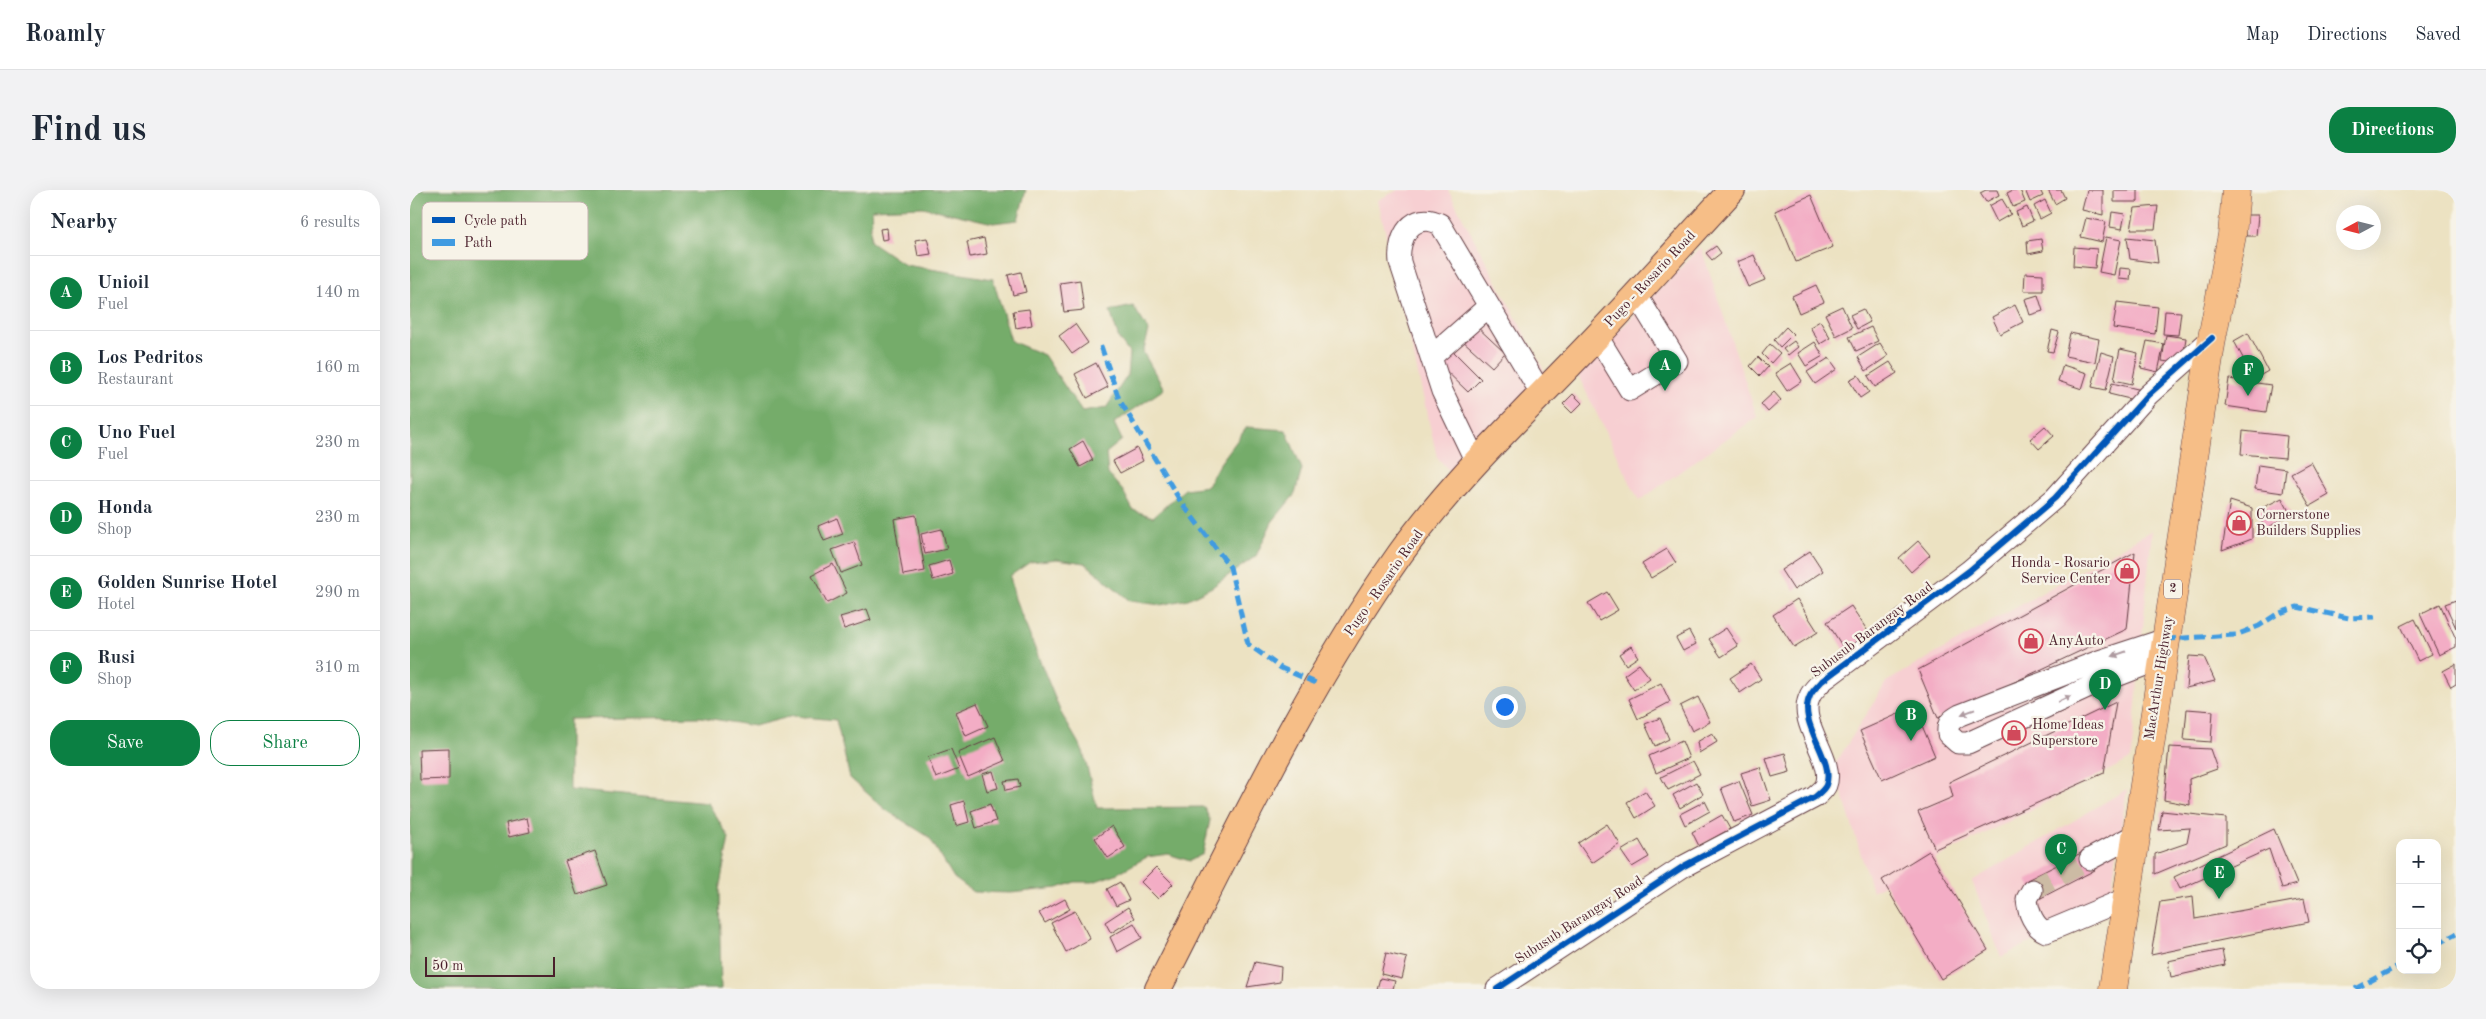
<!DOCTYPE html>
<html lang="en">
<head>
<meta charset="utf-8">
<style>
  :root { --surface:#fff; --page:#f2f2f3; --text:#1f2937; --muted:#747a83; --line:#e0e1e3; --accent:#0b8043 }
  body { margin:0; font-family:"Old Standard TT",serif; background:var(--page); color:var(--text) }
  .controls { position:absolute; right:15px; bottom:15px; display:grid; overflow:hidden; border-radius:10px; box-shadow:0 5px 20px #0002 }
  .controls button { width:45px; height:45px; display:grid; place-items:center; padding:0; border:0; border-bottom:1px solid var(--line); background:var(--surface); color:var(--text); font:25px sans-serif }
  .compass { position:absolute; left:1926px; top:15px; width:45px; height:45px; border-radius:50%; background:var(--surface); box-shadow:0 5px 20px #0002; rotate:263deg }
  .scale { position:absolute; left:15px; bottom:12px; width:130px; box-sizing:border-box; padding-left:5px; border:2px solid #4a1f2b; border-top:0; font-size:14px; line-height:18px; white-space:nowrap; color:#4a1f2b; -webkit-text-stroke:4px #f7f3e8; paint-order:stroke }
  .you { position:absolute; left:1094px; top:516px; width:18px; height:18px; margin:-12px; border:4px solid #fff; border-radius:50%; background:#1a73e8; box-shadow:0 0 0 8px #1a73e833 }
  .badge { display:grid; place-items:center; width:32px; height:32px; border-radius:50%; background:var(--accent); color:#fff; font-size:16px; font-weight:700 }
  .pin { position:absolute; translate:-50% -41px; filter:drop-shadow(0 1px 2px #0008) }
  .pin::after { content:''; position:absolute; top:26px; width:18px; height:15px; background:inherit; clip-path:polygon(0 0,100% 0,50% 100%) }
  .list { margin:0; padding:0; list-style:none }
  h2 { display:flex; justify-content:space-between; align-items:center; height:65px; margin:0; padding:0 20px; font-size:21px }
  h2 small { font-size:16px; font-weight:400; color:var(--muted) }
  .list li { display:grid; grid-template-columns:32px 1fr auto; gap:15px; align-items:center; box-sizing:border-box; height:75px; padding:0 20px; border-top:1px solid var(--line) }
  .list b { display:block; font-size:19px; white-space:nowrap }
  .list p { margin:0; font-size:16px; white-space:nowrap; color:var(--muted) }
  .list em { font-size:16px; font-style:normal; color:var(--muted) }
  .actions { display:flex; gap:10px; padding:15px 20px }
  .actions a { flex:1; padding:11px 0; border:1px solid var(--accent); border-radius:20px; text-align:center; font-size:18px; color:var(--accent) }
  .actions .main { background:var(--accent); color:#fff }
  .icon { flex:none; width:28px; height:28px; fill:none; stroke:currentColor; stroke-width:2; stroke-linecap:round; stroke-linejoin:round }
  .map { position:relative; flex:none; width:2046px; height:799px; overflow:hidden; border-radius:20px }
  header { display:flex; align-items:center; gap:30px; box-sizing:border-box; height:70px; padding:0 25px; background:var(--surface); border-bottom:1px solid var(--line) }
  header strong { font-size:24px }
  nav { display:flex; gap:28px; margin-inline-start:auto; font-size:18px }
  .intro { display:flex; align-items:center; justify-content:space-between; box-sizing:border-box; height:120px; padding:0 30px }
  h1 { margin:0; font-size:35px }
  .button { padding:12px 22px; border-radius:20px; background:var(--accent); color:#fff; font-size:18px; font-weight:700 }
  main { display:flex; gap:30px; padding:0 30px }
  aside { flex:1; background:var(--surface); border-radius:20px; box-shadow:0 5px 20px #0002 }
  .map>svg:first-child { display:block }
  .built { fill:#f7cfd2 }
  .forest { fill:#74ac6a; stroke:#5f664a }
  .building { fill:#f3adc5 }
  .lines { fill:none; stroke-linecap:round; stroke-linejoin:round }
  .minor-tunnel { stroke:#ccbba4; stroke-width:21; stroke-dasharray:21 11; stroke-linecap:butt }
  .minor-casing { stroke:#623c42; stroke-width:23 }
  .major-casing { stroke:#623c42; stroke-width:28 }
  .highway-casing { stroke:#623c42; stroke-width:29 }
  .minor { stroke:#fff; stroke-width:21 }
  .major { stroke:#f6be87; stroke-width:26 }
  .highway { stroke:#f6be87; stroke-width:28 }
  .quiet { stroke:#409be1; stroke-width:5; stroke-dasharray:10 5; stroke-linecap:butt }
  .cycleway-casing { stroke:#f7f3e8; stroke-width:9 }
  .cycleway { stroke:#0057b8; stroke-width:6 }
  .oneway { fill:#ae9aa0 }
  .labels { text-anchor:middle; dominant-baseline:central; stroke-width:4.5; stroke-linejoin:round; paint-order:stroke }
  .shield { fill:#f7f3e8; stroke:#7e5f64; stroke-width:1 }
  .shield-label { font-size:12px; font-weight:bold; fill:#4a1f2b }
  .street-label { font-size:14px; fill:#4a1f2b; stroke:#f7f3e8 }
  .poi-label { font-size:14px; fill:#4a1f2b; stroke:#f7f3e8; text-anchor:start }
  .key { fill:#f7f3e8; stroke:#c3b3af; stroke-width:1 }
  .key-label { font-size:14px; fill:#4a1f2b }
</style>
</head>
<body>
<header>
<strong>Roamly</strong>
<nav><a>Map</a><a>Directions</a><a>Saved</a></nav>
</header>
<div class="intro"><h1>Find us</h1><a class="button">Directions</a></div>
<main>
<aside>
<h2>Nearby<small>6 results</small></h2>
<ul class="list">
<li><span class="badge">A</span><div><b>Unioil</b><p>Fuel</p></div><em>140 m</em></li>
<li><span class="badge">B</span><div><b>Los Pedritos</b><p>Restaurant</p></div><em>160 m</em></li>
<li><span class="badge">C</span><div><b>Uno Fuel</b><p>Fuel</p></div><em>230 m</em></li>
<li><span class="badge">D</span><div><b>Honda</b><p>Shop</p></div><em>230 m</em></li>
<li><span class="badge">E</span><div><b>Golden Sunrise Hotel</b><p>Hotel</p></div><em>290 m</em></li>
<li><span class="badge">F</span><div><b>Rusi</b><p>Shop</p></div><em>310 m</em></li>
</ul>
<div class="actions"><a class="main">Save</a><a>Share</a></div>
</aside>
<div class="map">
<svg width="2046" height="799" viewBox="0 0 2046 799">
  <rect width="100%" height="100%" fill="#f7f3e8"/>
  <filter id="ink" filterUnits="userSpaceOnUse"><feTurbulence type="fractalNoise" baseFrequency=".02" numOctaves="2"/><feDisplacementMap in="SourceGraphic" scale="10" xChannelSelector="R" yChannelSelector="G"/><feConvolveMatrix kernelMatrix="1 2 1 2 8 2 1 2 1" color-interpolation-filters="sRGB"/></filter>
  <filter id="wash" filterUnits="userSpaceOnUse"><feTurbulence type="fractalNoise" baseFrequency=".0096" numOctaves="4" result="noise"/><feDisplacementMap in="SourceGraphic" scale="20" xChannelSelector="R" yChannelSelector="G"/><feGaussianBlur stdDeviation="1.12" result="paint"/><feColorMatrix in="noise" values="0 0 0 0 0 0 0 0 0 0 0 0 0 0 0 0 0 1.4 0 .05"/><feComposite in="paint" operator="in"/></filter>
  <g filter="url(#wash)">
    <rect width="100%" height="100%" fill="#ece2c2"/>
    <!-- built -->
    <path class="built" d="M988,0H1038L1136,184L1040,282L1027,267L968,10Z
      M1291,57L1347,227L1229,311L1167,183Z
      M1742,340L1721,569L1462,701L1424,576L1476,492Z
      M1717,599L1699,714L1591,767L1562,691Z"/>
    <!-- forest -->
    <path class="forest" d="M0,0H616L608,30L583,33L513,17L462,19L460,51L495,75L583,89L601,151L634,165L672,222L696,218L717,186L719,163L709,149L700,121L723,116L739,141L733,162L754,199L704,233L712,250L696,263L698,284L713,301L723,320L743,327L775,299L797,296L808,276L837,237L876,240L892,279L885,304L862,332L846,366L802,397L778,409L751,415L720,411L675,373L647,369L620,372L600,386L605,409L651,523L673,561L687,618L794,617L800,630L793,664L780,671L758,664L737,667L706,684L683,692H665L648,698L601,703L563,702L544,688L519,647L476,620L440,588L426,530L383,526L344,536L291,527L159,529V600L298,613L319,648L309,700L311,799H0Z"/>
    <g id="blocks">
      <!-- building -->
      <path class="building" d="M1576,0H1587L1589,5L1576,12L1570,3Z
        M1603,0H1610L1615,12L1603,17L1597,3Z
        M1615,0H1630L1633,6L1620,12Z
        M1638,0H1651L1655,8L1645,14Z
        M1677,0H1693V25L1672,20Z
        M1704,0H1728V12H1704Z
        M1401,5L1423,57L1386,72L1365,21Z
        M1592,9L1601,24L1587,32L1579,16Z
        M1635,10L1641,23L1630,29L1624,16Z
        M1748,16L1745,39H1721L1725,18Z
        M1617,17L1623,31L1612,36L1606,22Z
        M1702,22L1715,24L1712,39L1700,37Z
        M1837,25H1848L1846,46H1836Z
        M1676,28L1696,32L1692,52L1671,47Z
        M477,38L478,49L472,50L470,39Z
        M1696,47L1711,50L1704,85L1689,82Z
        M1717,47L1745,50L1748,73L1720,69Z
        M517,48L521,64L508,66L505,50Z
        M574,48L577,64L560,67L557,52Z
        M1631,49L1633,61L1618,64L1617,51Z
        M1306,56L1311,63L1302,70L1296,63Z
        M1664,57L1687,59L1685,78L1663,76Z
        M1344,65L1355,90L1338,97L1327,72Z
        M1710,78L1721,79L1720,90L1709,89Z
        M611,82L616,102L603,105L598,85Z
        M1615,83L1633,84V101H1614Z
        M670,90L674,120L654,122L650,93Z
        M1406,95L1414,112L1389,123L1382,106Z
        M1628,105L1633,121L1620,125L1615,109Z
        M1707,112L1748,117L1745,144L1703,138Z
        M1605,115L1613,132L1590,144L1582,127Z
        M1432,116L1442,138L1426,146L1415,124Z
        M619,119L622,135L606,138L603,121Z
        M1453,119L1460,132L1447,139L1440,125Z
        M1755,121L1771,122L1768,145L1753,144Z
        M1410,131L1420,148L1410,154L1400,137Z
        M665,134L678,153L662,164L649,146Z
        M1064,134L1095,163L1082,177L1051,149Z
        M1376,137L1383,144L1370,157L1364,150Z
        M1461,137L1468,151L1446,161L1439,147Z
        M1642,140L1649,142L1643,162L1637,161Z
        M1660,143L1689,149L1685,172L1655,166Z
        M1838,143L1858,181L1844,189L1824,151Z
        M1756,145L1776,148L1772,174L1752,171Z
        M1384,151L1388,157L1378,165L1373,159Z
        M1737,151L1754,154L1748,182L1731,178Z
        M1405,152L1413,166L1396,176L1388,163Z
        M1470,153L1478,166L1456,181L1448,167Z
        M1360,154L1370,163L1361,173L1352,164Z
        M1041,159L1071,189L1058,202L1028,173Z
        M1710,159L1728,163L1722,194L1704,190Z
        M1691,162L1704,166L1696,200L1682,197Z
        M1348,167L1358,177L1350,186L1340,176Z
        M1419,168L1427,179L1405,194L1397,182Z
        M1480,172L1487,183L1465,197L1458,186Z
        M686,173L698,197L677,208L665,184Z
        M1381,173L1392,191L1377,201L1365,183Z
        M1653,175L1677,183L1672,199L1648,191Z
        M1448,185L1459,202L1450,208L1439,190Z
        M1819,189L1861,195L1856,222L1815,216Z
        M1702,193L1736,201L1728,211L1699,204Z
        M1364,202L1371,210L1358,222L1351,214Z
        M1163,204L1172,213L1162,223L1153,214Z
        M1635,236L1644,246L1629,259L1620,249Z
        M1833,241L1877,246L1875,268L1831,264Z
        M673,251L683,270L670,277L660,259Z
        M727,258L733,271L710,283L703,271Z
        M1901,272L1919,305L1900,316L1881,283Z
        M1848,275L1876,279L1873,303L1845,299Z
        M1872,308L1881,325L1855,339L1846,321Z
        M1820,311L1842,318V349L1812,360Z
        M506,325L515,381L493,385L484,329Z
        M427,328L433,344L414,351L408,336Z
        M532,339L537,359L515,364L511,344Z
        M1508,351L1520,365L1501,382L1489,368Z
        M444,352L452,375L431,383L422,360Z
        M1257,359L1266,373L1241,388L1232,374Z
        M1400,361L1413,381L1384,400L1371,380Z
        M1725,362L1717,439L1528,528L1508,480Z
        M539,370L543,384L523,390L519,376Z
        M423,374L437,403L417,413L402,385Z
        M1197,402L1208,420L1189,431L1178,413Z
        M1387,409L1408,442L1384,457L1363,425Z
        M2046,410V438L2035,414Z
        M2030,414L2046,449V457L2029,465L2010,424Z
        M1441,416L1461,446L1436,462L1417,432Z
        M457,419L461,430L434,439L430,427Z
        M2005,429L2022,464L2008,471L1991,436Z
        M1316,438L1328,456L1311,467L1299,449Z
        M1279,441L1286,454L1273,461L1266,448Z
        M1221,456L1228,467L1216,475L1209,464Z
        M1779,466L1794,467L1805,491L1776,498Z
        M1229,474L1240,488L1224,500L1214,485Z
        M1341,474L1351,489L1330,503L1320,488Z
        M2046,474V494L2041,497L2033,481Z
        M1251,493L1260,512L1228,529L1219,509Z
        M1288,507L1300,532L1282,541L1270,516Z
        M1706,512L1694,583L1525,659L1508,622L1543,607L1539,592Z
        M567,513L578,536L556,546L546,522Z
        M1504,517L1525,566L1472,590L1450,541Z
        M1777,519L1803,521L1801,552L1774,550Z
        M1250,528L1259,549L1245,556L1235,534Z
        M1302,543L1307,552L1289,563L1287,552Z
        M585,547L595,571L558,587L548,563Z
        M1272,551L1279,568L1246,583L1239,566Z
        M1759,557L1800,559L1807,579L1779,589L1780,615L1754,610Z
        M39,558V589L10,590L9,559Z
        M541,559L549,579L526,588L518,567Z
        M1375,563L1380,582L1362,587L1356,568Z
        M1283,571L1290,584L1258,600L1251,587Z
        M1350,577L1361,610L1342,616L1331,583Z
        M583,581L588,598L577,601L572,584Z
        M608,589L610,597L596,600L594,591Z
        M1329,591L1343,625L1324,632L1311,598Z
        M1286,592L1293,604L1270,618L1263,605Z
        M1235,601L1245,616L1226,628L1217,612Z
        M554,611L559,632L546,636L541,615Z
        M1295,611L1300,621L1275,635L1270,624Z
        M580,614L586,631L566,638L561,621Z
        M1752,621L1816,628V654L1745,684V664L1777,653L1780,638L1749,640Z
        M1312,625L1320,639L1289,656L1282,642Z
        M117,628L120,642L99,647L96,633Z
        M1197,634L1210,654L1182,673L1168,653Z
        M702,636L715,657L698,668L685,648Z
        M1864,639L1887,694L1872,698L1859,659L1770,699L1764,687Z
        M1229,650L1239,667L1222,677L1211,661Z
        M185,661L197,695L167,705L155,671Z
        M1519,661L1578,760L1531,789L1472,690Z
        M1675,661L1685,680L1627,710L1617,690Z
        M746,677L763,694L748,709L731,692Z
        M710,692L719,710L706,716L697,699Z
        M1783,707L1785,729L1894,709L1899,732L1741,765L1750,712Z
        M655,709L660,719L635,733L629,723Z
        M718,717L725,728L701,743L695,732Z
        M665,721L680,749L656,762L641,733Z
        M724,733L732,748L707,762L700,747Z
        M1812,760L1815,775L1761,787L1758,771Z
        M976,763L997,768L992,789L971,784Z
        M845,772L871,777L870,792L837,797Z
        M970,788L985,791L983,799H967Z"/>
    </g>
  </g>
  <g filter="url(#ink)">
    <use href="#blocks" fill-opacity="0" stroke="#623c42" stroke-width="1"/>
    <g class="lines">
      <!-- minor-tunnel -->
      <path class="minor-tunnel" d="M1622,700L1680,669"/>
      <!-- minor casing -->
      <g class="minor-casing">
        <path id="minor" d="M1187,146L1220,200L1267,171L1226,104
          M1021,167L1079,116
          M1066,272L1032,201L990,72C987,47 1003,20 1030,34L1131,203
          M1753,468L1686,494L1558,553H1548L1538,544C1537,533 1541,530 1550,525L1689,471L1756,449
          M1680,669L1725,645
          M1622,700L1617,709C1618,722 1624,737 1636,742L1715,709
          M1087,799L1274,676L1405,607C1409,603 1414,600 1416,595C1426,570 1386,533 1400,506C1402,501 1408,496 1412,491L1559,381L1645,308L1738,205L1802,148"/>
      </g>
      <!-- major casing -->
      <g class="major-casing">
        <path id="major" d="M748,799C824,651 894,500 990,364C1044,289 1113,224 1177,157C1226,106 1274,52 1322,0"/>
      </g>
      <!-- highway casing -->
      <g class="highway-casing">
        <path id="highway" d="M1703,799L1802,148L1822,45L1826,0"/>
      </g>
      <!-- minor -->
      <use href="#minor" class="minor"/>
      <!-- major -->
      <use href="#major" class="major"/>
      <!-- highway -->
      <use href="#highway" class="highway"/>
      <!-- quiet -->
      <path class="quiet" d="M691,156L709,209L771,312L820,377L838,454L871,478L906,493
        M1756,449L1826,445L1849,436L1867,424L1887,417L1939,428L1965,427
        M2027,754L2046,744
        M1945,799L1990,775"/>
      <!-- cycleway casing -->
      <g class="cycleway-casing">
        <path id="cycleway" d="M1087,799L1274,676L1405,607C1409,603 1414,600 1416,595C1426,570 1386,533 1400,506C1402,501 1408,496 1412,491L1559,381L1645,308L1738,205L1802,148"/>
      </g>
      <!-- cycleway -->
      <use href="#cycleway" class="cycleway"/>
    </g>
    <!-- one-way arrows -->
    <defs><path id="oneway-solid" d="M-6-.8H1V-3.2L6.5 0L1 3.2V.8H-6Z" transform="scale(1.25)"/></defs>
    <g class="oneway">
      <use href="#oneway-solid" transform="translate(1709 464) rotate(161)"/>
      <use href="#oneway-solid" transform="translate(1654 509) rotate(-25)"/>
      <use href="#oneway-solid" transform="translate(1558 522) rotate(160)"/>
    </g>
  </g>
  <!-- icons -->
  <defs>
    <g id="shop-ring" transform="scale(1.25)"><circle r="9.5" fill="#f7f3e8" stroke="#d1495b" stroke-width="1.5"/><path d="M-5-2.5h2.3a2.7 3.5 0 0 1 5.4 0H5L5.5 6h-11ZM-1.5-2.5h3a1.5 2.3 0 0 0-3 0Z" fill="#d1495b"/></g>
  </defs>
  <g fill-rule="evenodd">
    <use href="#shop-ring" x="1829" y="333"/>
    <use href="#shop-ring" x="1717" y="381"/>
    <use href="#shop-ring" x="1621" y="451"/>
    <use href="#shop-ring" x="1604" y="543"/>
  </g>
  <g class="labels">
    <!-- shield labels -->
    <rect class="shield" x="1754" y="389.5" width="18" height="19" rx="4"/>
    <g class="shield-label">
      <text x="1763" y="399">2</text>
    </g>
    <!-- street labels -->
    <g class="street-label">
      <text transform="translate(1240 89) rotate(-47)">Pugo - Rosario Road</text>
      <text transform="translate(974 393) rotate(-55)">Pugo - Rosario Road</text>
      <text transform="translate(1462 440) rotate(-37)">Subusub Barangay Road</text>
      <text transform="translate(1749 488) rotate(-81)">MacArthur Highway</text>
      <text transform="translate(1169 730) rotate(-33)">Subusub Barangay Road</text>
    </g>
    <!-- poi labels -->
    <g class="poi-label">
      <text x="1846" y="325">Cornerstone<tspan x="1846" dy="16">Builders Supplies</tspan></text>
      <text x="1700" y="373" text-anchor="end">Honda - Rosario<tspan x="1700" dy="16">Service Center</tspan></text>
      <text x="1638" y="451">AnyAuto</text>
      <text x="1622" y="535">Home Ideas<tspan x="1622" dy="16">Superstore</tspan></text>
    </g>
  </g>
  <!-- legend -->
  <rect x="12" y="12" width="166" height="58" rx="8" class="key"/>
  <rect x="22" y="27" width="23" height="6" fill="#0057b8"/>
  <rect x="22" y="49" width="23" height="7" fill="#409be1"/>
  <g class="key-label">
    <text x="54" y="35">Cycle path</text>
    <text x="54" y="57">Path</text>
  </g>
</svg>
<div class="controls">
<button>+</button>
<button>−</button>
<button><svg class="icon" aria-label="locate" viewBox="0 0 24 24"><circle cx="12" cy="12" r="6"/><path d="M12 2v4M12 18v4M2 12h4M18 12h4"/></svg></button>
</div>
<svg class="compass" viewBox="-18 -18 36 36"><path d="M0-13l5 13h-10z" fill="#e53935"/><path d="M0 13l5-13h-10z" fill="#747a83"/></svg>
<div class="scale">50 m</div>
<div class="you"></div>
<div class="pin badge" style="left:1255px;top:201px">A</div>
<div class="pin badge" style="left:1501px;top:551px">B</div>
<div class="pin badge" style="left:1651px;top:685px">C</div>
<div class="pin badge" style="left:1695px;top:520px">D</div>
<div class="pin badge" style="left:1809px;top:709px">E</div>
<div class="pin badge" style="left:1838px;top:206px">F</div>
</div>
</main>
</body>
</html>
